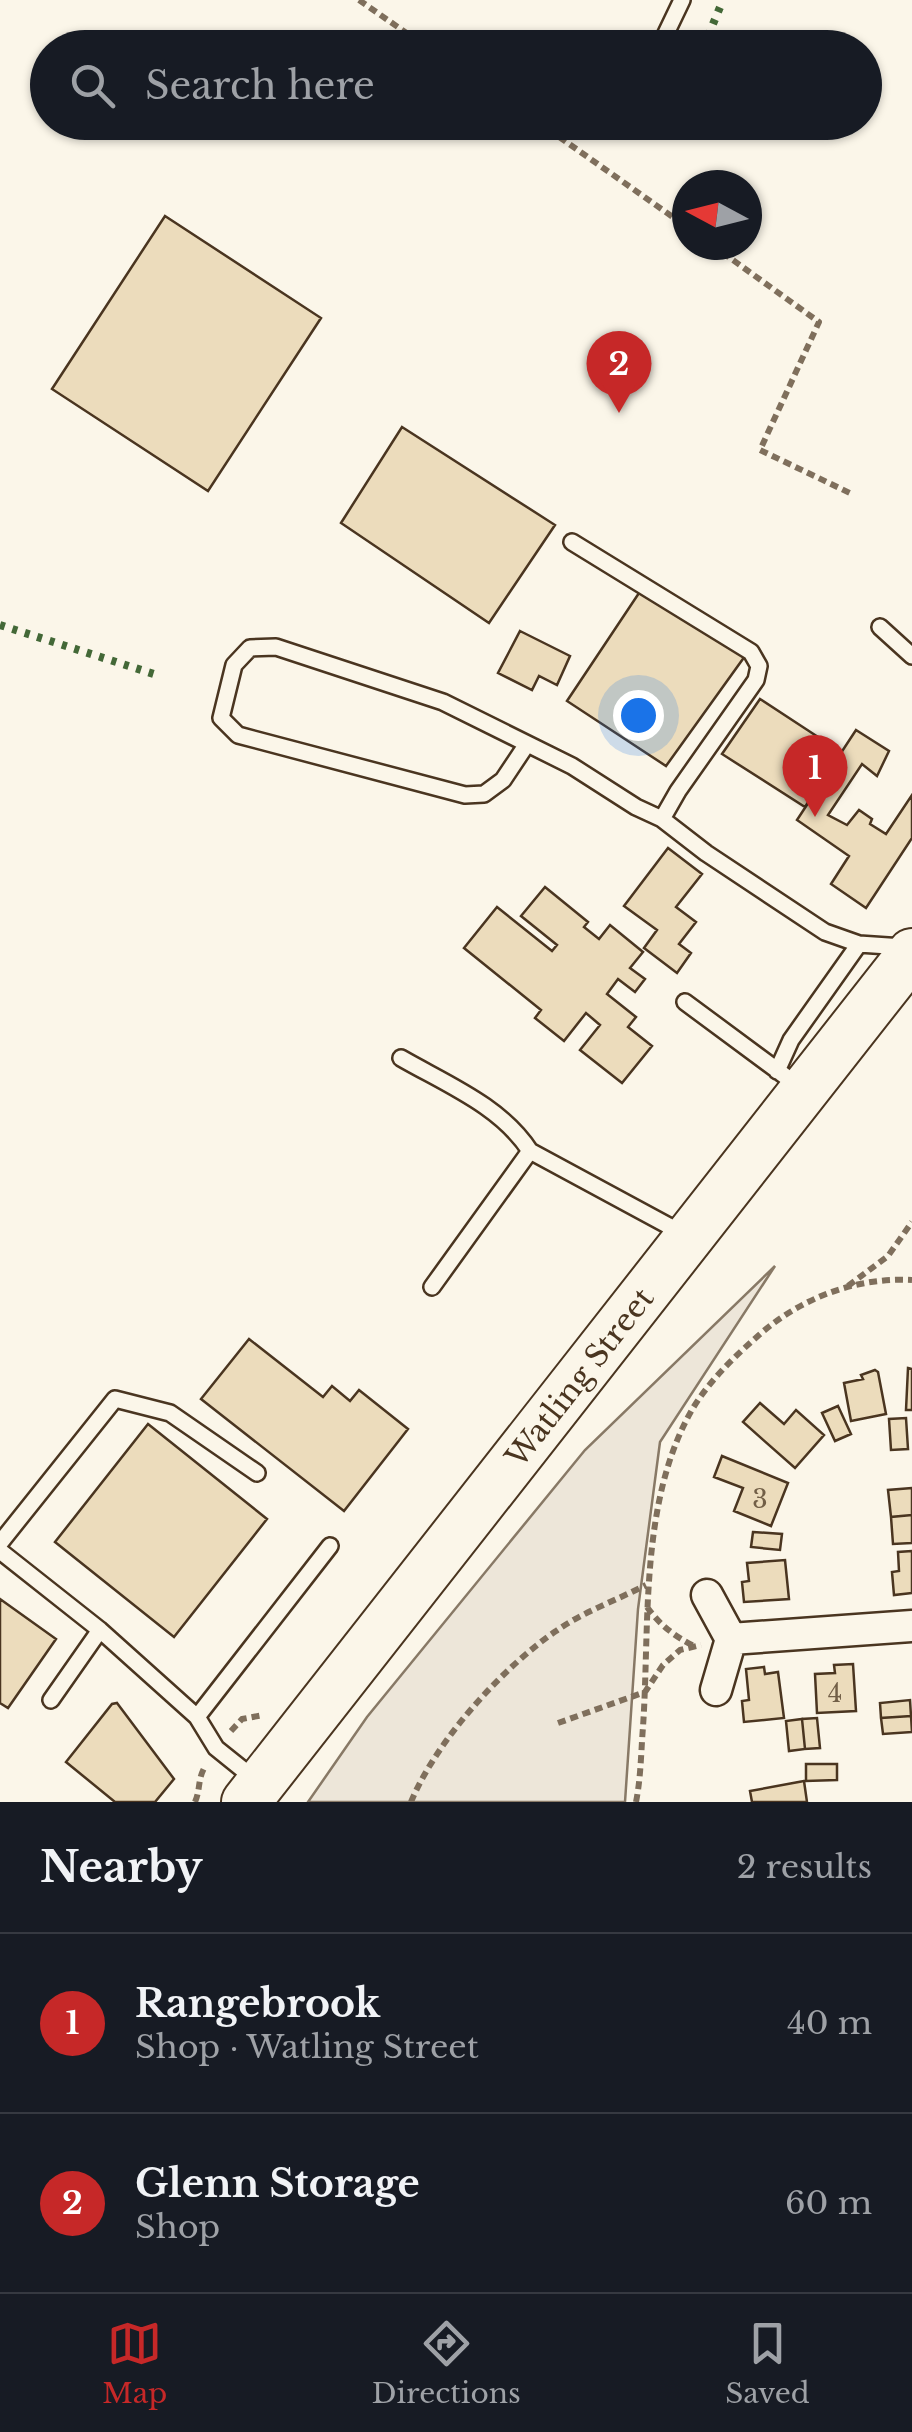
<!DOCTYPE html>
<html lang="en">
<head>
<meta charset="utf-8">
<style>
  :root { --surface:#171b24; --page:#20242c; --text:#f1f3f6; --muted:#9ea1a6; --line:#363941; --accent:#c62828 }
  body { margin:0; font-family:"Libre Baskerville",serif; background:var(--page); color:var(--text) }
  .compass { position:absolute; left:672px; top:170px; width:90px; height:90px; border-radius:50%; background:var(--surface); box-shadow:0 2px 8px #0004; rotate:277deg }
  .you { position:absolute; left:638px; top:715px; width:35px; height:35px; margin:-25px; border:8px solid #fff; border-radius:50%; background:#1a73e8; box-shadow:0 0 0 15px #1a73e833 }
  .badge { display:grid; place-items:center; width:65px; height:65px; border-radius:50%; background:var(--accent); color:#fff; font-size:32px; font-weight:700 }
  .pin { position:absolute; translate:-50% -82px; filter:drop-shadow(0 2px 5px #0008) }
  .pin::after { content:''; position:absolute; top:52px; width:35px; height:30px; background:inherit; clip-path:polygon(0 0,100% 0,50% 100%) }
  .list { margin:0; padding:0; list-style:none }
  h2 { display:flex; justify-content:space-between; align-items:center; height:130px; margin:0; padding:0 40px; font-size:42px }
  h2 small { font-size:32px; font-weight:400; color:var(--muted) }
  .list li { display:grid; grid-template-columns:65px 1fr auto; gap:30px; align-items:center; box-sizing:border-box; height:180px; padding:0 40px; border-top:2px solid var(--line) }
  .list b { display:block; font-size:38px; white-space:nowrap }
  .list p { margin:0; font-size:32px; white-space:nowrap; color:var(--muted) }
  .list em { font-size:32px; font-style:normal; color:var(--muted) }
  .icon { flex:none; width:55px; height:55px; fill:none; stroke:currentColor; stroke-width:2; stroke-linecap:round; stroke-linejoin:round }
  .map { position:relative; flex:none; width:912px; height:1802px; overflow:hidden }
  .search { position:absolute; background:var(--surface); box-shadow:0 2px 8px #0004; left:30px; right:30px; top:30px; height:110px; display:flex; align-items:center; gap:25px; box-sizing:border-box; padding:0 35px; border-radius:55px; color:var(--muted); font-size:38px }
  .sheet { height:490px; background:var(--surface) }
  nav { display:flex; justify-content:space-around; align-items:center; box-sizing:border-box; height:140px; border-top:2px solid var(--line); background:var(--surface); font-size:28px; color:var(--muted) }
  nav a { display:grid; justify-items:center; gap:5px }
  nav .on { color:var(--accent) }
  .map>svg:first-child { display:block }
  .green { fill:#ede6d9; stroke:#887966; stroke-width:2.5 }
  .building { fill:#ecdcbc; stroke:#4a3520; stroke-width:2.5 }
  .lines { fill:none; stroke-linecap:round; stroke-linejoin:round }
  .service-casing { stroke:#4a3520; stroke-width:20 }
  .minor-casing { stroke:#4a3520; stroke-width:35 }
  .trunk-casing { stroke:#4a3520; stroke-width:52 }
  .path { stroke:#7f6f5c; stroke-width:6; stroke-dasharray:8 5; stroke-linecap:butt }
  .service { stroke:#fbf6e9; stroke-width:15 }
  .minor { stroke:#fbf6e9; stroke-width:30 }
  .trunk { stroke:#fbf6e9; stroke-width:48 }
  .hedge { stroke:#436837; stroke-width:8; stroke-dasharray:5 8; stroke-linecap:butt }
  .labels { text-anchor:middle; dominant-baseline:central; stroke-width:8; stroke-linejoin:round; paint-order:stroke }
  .number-label { font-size:25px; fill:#725f47 }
  .street-label { font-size:30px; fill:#4a3520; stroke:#fbf6e9 }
</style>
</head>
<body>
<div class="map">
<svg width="912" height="1802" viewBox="0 0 912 1802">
  <rect width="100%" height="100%" fill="#fbf6e9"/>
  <!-- green -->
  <path class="green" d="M775,1266L660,1442L638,1609L625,1802H308L367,1717L585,1450Z"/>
  <!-- building -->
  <path class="building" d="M165,216L321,318L208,491L52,389Z
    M402,427L555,525L489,623L341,523Z
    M641,590L745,656L666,766L567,701Z
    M520,631L570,656L557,685L539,676L532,690L498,673Z
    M760,699L841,752L805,807L722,754Z
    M856,730L889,751L877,776L862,764L828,815L847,825L859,810L872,819L870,824L886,834L912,795V838L866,908L831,884L849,856L797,820Z
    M668,848L702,874L676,907L696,922L679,944L691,953L677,973L644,948L657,930L624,906Z
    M545,887L588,922L584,927L599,939L610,925L643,952L630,968L645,979L635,992L618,979L607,994L636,1017L628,1027L652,1046L622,1083L580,1050L600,1025L586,1013L564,1041L535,1018L541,1010L464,948L497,907L552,951L557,945L521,916Z
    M249,1339L323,1397L332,1386L350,1401L359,1390L408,1429L344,1511L201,1399Z
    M908,1368L912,1369V1410H906Z
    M875,1370L878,1372L886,1414L851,1421L844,1383L863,1379L861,1375Z
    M760,1403L784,1424L796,1410L824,1435L795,1468L743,1422Z
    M838,1406L851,1434L835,1441L822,1413Z
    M906,1418L908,1449L891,1450L889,1419Z
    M148,1424L267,1519L174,1637L55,1542Z
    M722,1456L788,1483L771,1526L734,1511L743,1488L714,1477Z
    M912,1488V1515L891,1517L888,1490Z
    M912,1515V1543L893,1544L891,1517Z
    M753,1532L782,1534L780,1550L751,1547Z
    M912,1551V1593L894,1595L892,1572L899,1571L898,1552Z
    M785,1560L789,1599L744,1602L742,1582L749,1581L747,1563Z
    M0,1599L56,1639L8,1708L0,1703Z
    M853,1664L856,1711L817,1713L815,1674L835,1673L834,1665Z
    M764,1667L765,1674L778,1672L784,1718L744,1722L742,1701L749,1700L746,1669Z
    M910,1700L911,1716L881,1718L880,1703Z
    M117,1703L174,1779L155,1802H115L66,1762L112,1704Z
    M911,1716L912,1732L883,1734L881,1718Z
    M817,1718L820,1748L805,1749L802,1719Z
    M802,1719L805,1749L789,1751L786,1721Z
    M806,1764H837V1780L806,1781Z
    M804,1781L807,1802H752L750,1791Z"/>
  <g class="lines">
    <!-- service casing -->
    <g class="service-casing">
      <path id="service" d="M659,48L682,0
        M572,542L751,652L759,666L756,680L678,791L662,819L706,853L825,932L859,944L903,947
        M880,627L912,656
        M527,744L503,780L484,794L465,795L238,735L221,718L234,665L250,648L276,647L443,702L572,766L636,807L662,819
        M685,1002L785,1076
        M401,1058C446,1084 501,1106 530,1151
        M777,1071L791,1040L859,944
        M432,1287L530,1151L667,1225L684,1237
        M0,1543L115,1399L170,1413L257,1473
        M0,1551L100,1630
        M51,1700L100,1630L197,1717
        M257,1781L216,1748L197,1717L330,1546"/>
    </g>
    <!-- minor casing -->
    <g class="minor-casing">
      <path id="minor" d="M707,1595L731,1639L716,1690
        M731,1639L912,1626"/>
    </g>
    <!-- trunk casing -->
    <g class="trunk-casing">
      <g id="trunk">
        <path id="s1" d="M246,1802L912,953"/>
      </g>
    </g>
    <!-- path -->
    <path class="path" d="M359,0L428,48
      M538,122L687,227
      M712,245L819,322L760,450L854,495
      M848,1286L888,1256L912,1222
      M647,1607C660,1625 674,1636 694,1646
      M558,1723L645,1692L663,1665L680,1650L701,1645
      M231,1731L242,1719L263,1715
      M195,1802C201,1788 197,1779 206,1765
      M411,1802C436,1741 502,1668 556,1631C581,1613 619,1599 646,1585
      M636,1802C641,1777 641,1751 643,1727C650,1623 639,1501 693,1408C710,1380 735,1356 759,1335C801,1298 856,1277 912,1280"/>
    <!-- service -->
    <use href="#service" class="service"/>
    <!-- minor -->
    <use href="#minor" class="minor"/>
    <!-- trunk -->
    <use href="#trunk" class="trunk"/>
    <!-- hedge -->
    <path class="hedge" d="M703,48L723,0
      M0,625L157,675"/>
  </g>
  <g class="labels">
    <!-- number labels -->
    <g class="number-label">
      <text x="760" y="1499">3</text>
      <text x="835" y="1693">4</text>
    </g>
    <!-- street labels -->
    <g class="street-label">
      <text stroke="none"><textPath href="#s1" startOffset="540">Watling Street</textPath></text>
    </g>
  </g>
</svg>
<svg class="compass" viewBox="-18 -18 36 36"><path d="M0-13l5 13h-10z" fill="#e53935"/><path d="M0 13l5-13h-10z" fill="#9ea1a6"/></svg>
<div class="you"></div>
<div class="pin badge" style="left:815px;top:817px">1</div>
<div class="pin badge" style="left:619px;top:413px">2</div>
<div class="search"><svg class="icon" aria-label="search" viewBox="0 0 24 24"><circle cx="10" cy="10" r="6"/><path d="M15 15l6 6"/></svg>Search here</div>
</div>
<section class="sheet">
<h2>Nearby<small>2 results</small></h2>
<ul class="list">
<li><span class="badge">1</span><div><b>Rangebrook</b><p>Shop · Watling Street</p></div><em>40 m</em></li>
<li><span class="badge">2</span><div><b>Glenn Storage</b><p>Shop</p></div><em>60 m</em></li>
</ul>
</section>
<nav>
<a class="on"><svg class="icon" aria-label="map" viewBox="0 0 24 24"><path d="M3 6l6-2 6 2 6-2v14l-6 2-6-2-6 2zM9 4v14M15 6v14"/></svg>Map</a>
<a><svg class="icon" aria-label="directions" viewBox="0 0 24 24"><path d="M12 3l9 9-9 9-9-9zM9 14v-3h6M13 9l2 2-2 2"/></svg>Directions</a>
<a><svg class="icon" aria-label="saved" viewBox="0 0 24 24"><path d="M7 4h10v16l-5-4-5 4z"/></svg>Saved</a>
</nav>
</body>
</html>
